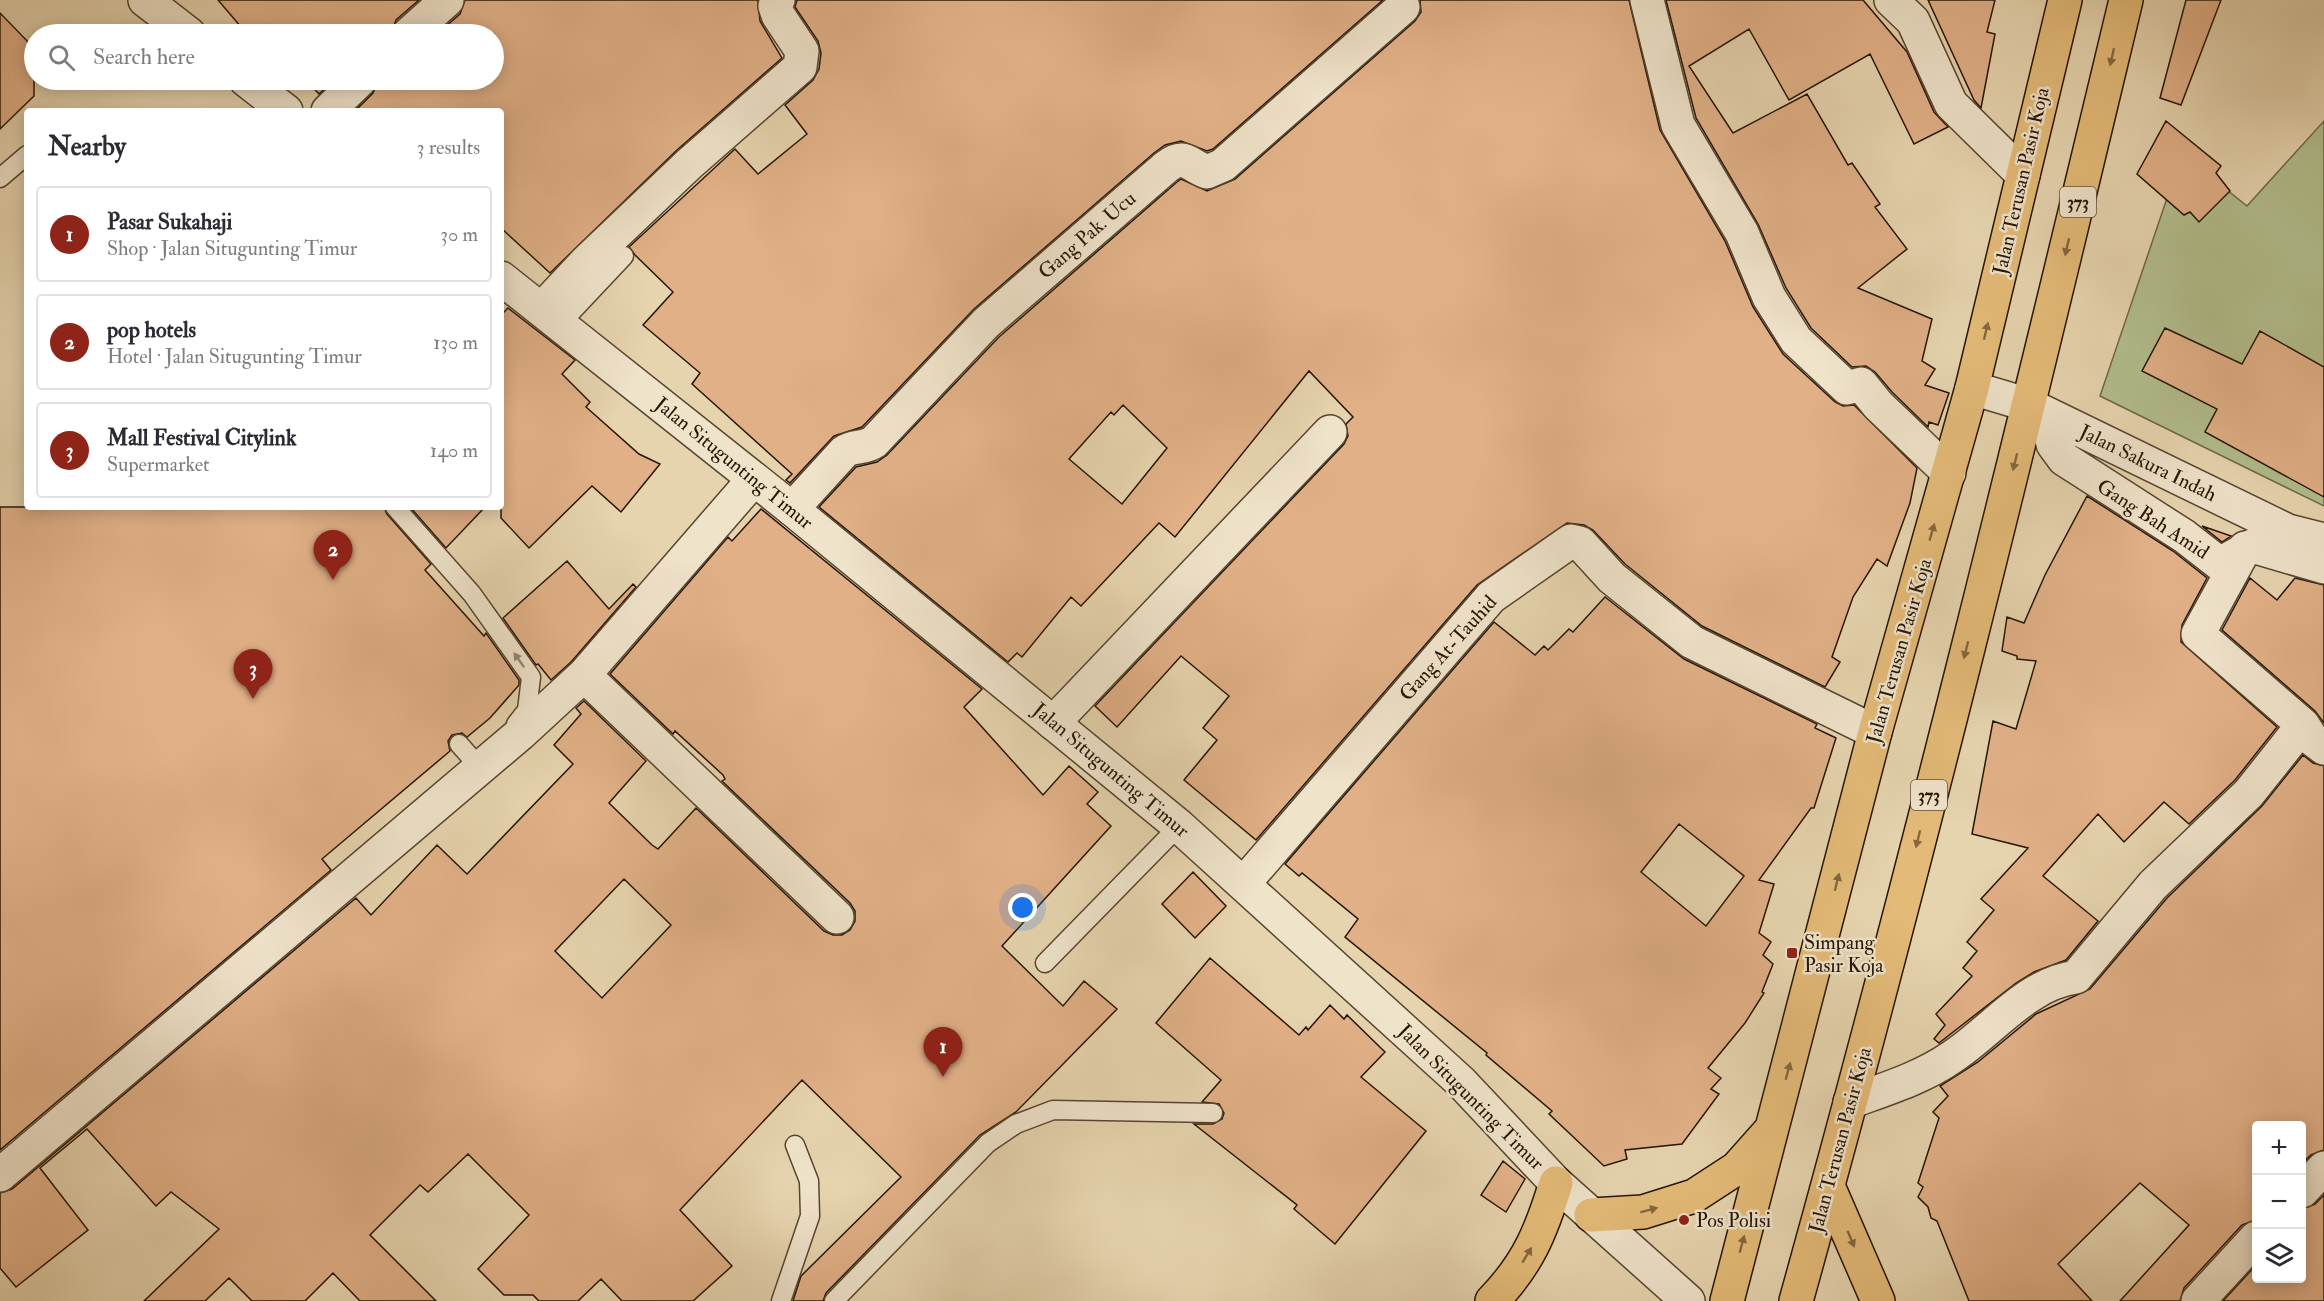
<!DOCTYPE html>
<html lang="en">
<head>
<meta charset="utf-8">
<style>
  :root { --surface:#fff; --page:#f2f2f3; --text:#2b2b33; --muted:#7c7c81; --line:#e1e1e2; --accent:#8f2418 }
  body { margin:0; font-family:"IM FELL Double Pica",serif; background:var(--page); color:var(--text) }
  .controls { position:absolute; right:18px; bottom:18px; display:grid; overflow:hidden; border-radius:6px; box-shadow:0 3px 15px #0003 }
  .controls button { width:54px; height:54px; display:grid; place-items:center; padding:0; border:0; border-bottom:2px solid var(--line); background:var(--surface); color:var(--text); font:30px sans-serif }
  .you { position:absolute; left:1023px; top:908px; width:21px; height:21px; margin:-15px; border:4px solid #fff; border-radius:50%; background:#1a73e8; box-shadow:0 0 0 9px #1a73e833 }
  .badge { display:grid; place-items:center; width:39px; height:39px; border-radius:50%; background:var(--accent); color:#fff; font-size:20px; font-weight:700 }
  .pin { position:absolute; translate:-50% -50px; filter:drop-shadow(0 2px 3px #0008) }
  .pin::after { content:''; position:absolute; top:32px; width:21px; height:18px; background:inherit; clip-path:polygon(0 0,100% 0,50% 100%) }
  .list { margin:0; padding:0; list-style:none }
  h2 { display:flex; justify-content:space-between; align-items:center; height:78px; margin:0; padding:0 24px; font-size:26px }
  h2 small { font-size:20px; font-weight:400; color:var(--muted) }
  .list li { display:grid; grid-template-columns:39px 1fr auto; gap:18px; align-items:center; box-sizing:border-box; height:96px; margin:0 12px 12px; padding:0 12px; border:2px solid var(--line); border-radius:6px }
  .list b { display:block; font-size:22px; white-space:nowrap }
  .list p { margin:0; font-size:20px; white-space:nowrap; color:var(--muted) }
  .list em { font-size:20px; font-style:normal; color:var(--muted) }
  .icon { flex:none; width:33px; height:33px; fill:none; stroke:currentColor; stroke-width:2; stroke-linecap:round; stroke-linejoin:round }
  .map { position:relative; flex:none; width:2324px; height:1301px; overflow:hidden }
  .search { position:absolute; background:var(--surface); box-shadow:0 3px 15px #0003; left:24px; top:24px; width:480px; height:66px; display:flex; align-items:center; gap:15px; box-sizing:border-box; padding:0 21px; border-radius:33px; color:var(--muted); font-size:22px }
  .panel { position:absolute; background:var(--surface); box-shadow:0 3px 15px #0003; left:24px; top:108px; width:480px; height:402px; border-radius:6px }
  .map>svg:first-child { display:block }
  .green { fill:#b2bd8c; stroke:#6c6948; stroke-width:1.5 }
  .building { fill:#e1b087; stroke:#261505; stroke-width:1.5; fill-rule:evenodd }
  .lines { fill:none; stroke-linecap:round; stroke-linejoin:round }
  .service-casing { stroke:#56452f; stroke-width:21 }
  .minor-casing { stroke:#56452f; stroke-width:36 }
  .tertiary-casing { stroke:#56452f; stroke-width:36 }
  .primary-casing { stroke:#261505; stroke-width:36 }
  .service { stroke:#efe3ca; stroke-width:18 }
  .minor { stroke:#efe3ca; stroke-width:33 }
  .tertiary { stroke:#efe3ca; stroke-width:33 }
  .primary { stroke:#e3ba77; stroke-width:33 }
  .oneway { fill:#84683e }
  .oneway2 { fill:#958671 }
  .poi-dot { fill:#8f2418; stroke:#efe3ca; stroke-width:2 }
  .labels { text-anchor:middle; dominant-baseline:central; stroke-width:5; stroke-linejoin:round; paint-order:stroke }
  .shield { fill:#efe3ca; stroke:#625340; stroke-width:1.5 }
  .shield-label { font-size:18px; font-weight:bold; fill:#261505 }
  .street-label { font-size:20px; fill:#261505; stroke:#efe3ca }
  .poi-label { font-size:20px; fill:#261505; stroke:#efe3ca; text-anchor:start }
</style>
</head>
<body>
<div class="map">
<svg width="2324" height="1301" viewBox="0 0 2324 1301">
  <rect width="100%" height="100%" fill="#e6d4ae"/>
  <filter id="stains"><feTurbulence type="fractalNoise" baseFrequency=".00333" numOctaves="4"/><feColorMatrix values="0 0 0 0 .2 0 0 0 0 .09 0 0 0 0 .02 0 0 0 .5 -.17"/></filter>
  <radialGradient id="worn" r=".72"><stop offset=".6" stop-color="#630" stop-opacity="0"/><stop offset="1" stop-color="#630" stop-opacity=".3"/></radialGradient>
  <!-- green -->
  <path class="green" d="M2324,121V506L2100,396L2182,154L2247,206Z"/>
  <!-- building -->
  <path class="building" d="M218,0H419L396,20L391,34H247Z
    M465,0H758L760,21L782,58L677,150L550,273L501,228V111H355L373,93L378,80H494V34H437L460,14Z
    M797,0H1383L1213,149L1207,151L1181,141L1165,145L1154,153L974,309L862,427L834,436L790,483L786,480L792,474L692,384L700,373L643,325L673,292L635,255L629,247L735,149L758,174L807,134L785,105L813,80L819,69L821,53L818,41L795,7Z
    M1420,0H1629L1660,130L1725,241L1753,307L1783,354L1835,402L1843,406L1854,405L1917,468L1910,503L1887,566L1877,559L1853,597L1832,657L1840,662L1825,687L1702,626L1625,564L1593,530L1584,525L1567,523L1477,585L1256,840L1184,780L1217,740L1203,728L1229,696L1181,656L1117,727L1095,706L1344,444L1348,436L1346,424L1353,417L1309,371L1175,537L1159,523L1081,606L1071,597L1022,657L1017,653L1008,662L819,507L856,467L877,462L887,455L999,337L1177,182L1181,179L1207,191L1235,179L1415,21L1421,12ZM1123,405L1167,448L1122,504L1069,459L1111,412L1114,415Z
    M1666,0H1863L1907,52L1934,112L1948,127L1914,144L1870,54L1789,100L1749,29L1689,66L1733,133L1807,94L1848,165L1852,163L1880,204L1875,207L1907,249L1858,288L1932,319L1922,361L1935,369L1925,385L1949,393L1938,425L1929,422L1928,427L1892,392L1875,372L1866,366L1852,367L1811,328L1786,288L1758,224L1696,118Z
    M1928,0H1995L1987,32L1995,34L1981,108L1974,100Z
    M2186,0H2221L2181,105L2160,98Z
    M0,13L34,48V96L0,129Z
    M306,80H334L319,94Z
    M2166,121L2221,166L2216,173L2230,191L2199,222L2190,212L2184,215L2137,174Z
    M508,308L575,360L562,374L590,402L586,407L639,454L660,464L621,512L592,486L529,548L501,518V315Z
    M2165,328L2242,364L2260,331L2324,367V497L2205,432L2217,409L2142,371Z
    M2087,496L2173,551L2207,578L2182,625L2181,642L2277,727L2235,780L2189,824L2164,802L2124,842L2098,814L2043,876L2098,921L2066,960L2034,972L2016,983L1939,1043L1934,1039L1945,1025L1936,1014L1972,976L1963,968L1977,951L1967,942L1994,910L1981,899L2028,848L1972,834L1993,721L2016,729L2036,661L2017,659V656L2002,651L2007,617L2024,623L2045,575Z
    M0,507H384L387,514L431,564L425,570L484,636L486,633L519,680V685L490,718L467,737L462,733L452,735L448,741L450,751L322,859L331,870L0,1150Z
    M410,507H485L446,548Z
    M761,509L982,689L964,707L1043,795L1069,766L1098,792L1087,804L1111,826L1002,946L1063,1006L1084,981L1117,1009L1016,1112L980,1135L826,1293L823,1301H793L801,1276L901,1177L802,1080L680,1210L732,1266L693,1301H622L601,1279L578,1301H539L533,1295H504L478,1269L529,1215L468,1154L428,1192L420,1185L370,1235L436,1301H360L333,1273L305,1301H252L229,1278L205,1301H144L219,1229L171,1192L156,1206L87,1129L40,1168L88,1230L16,1287L0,1268V1193L12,1189L356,898L371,915L437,845L467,874L573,764L554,745L581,714L576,708L584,701L646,761L609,803L652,845L658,849L696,808L824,931L833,935H842L850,930L855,921V911L850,903L722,781L725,779L723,775L675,731L673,734L610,674L728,537L732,541ZM624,879L671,925L602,998L555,951Z
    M2202,526L2231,536L2222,542Z
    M567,561L609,609L633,584L636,587L571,662L551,680L538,664L536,665L503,618Z
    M2250,578L2277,600L2295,578L2324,585V723L2315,711L2222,630Z
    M1605,597L1684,659L1817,724L1815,728L1836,738L1814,808H1811L1759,880L1774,884L1759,933L1771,942L1763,955L1773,964L1762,992L1764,993L1745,1023L1708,1068L1721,1078L1711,1089L1719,1094L1682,1144L1625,1150L1627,1159L1604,1166L1549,1114L1552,1111L1486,1055L1487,1053L1345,937L1358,919L1302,873L1299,876L1285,864L1494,622L1535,655L1544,646L1548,650L1569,629L1573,632ZM1679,824L1744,876L1706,926L1641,872Z
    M2303,755L2313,763L2324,766V1150L2311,1155L2301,1164V1125H2256V1220L2242,1225L2184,1288L2180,1301H2120L2189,1225L2140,1183L2058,1264L2092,1301H1969L1937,1221L1931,1218L1928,1207L1918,1197L1923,1187L1918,1183L1939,1118L1933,1112L1948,1096L1940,1086L1978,1062L2036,1014L2090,989L2167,898L2262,806Z
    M1193,872L1226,906L1195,938L1162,904Z
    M1210,958L1299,1035L1306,1027L1308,1030L1330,1005L1344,1019L1347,1015L1385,1052L1361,1077L1426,1131L1335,1244L1294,1209L1297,1205L1194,1124H1213L1222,1119L1224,1113L1219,1104L1202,1102L1221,1080L1156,1023Z
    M1503,1161L1525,1179L1506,1212L1481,1195Z
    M2324,1195V1301H2223L2256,1265V1278H2301V1209L2315,1204Z"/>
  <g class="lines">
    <!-- service casing -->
    <g class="service-casing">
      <path id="service" d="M0,178L27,155
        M560,324L624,256
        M395,507L472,594L531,677L527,710L516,724
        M459,744L474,761
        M1045,963L1179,826
        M781,1301L810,1216L809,1181L795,1145
        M834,1301L988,1143L1016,1124L1053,1110L1213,1113"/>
    </g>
    <!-- minor casing -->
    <g class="minor-casing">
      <path id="minor" d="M1647,0L1678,125L1742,233L1769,297L1796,340L1847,388L1861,384L1878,405L1949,473
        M1891,0L1913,21L1951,104L2023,175
        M409,34L447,0
        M328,111L360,80
        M542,309L586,262L689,164L800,67L802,51L778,15L775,6L778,0
        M1972,388L2029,405L2288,531L2324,540
        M2046,414L2053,444L2064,459L2184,536L2220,564L2252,546L2324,567
        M754,479L584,675L837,917
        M792,509L844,452C853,445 864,449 874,442L986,323L1166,167C1185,152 1188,165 1207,172L1223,165L1403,7
        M2245,548L2198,634L2303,725L2312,739L2324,748
        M1053,723L1330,432
        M1244,883L1491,597L1571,541L1580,543L1612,578L1692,642L1875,732
        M1850,1102C1885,1089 1922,1078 1952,1057C1992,1031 2026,984 2076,977L2153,885L2249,793L2303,725
        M0,1175L520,734L584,675
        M2302,1191L2324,1168
        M2198,1301L2256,1238"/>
    </g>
    <!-- tertiary casing -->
    <g class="tertiary-casing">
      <path id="tertiary" d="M145,0L189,34
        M246,80L286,111
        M501,278L792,509L1179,826L1461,1082L1556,1183L1688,1301"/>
    </g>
    <!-- primary casing -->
    <g class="primary-casing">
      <path id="primary" d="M1828,1186L1878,1301
        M1591,1215L1643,1212L1694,1196L1737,1168L1769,1132
        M1492,1301C1528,1264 1541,1232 1556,1183
        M1727,1301L1875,732L1972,388L2065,0
        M1796,1301C1916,870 2022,435 2126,0"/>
    </g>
    <!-- service -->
    <use href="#service" class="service"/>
    <!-- minor -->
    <use href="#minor" class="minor"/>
    <!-- tertiary -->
    <use href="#tertiary" class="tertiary"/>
    <!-- primary -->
    <use href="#primary" class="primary"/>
  </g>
  <!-- one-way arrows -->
  <defs><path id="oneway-solid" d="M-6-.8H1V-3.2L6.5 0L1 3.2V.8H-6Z" transform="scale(1.5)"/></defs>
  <g class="oneway">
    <use href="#oneway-solid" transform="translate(2112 57) rotate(103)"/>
    <use href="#oneway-solid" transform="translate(2067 247) rotate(103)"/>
    <use href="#oneway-solid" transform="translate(1986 331) rotate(-77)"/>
    <use href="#oneway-solid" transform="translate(2015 462) rotate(104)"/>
    <use href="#oneway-solid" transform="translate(1932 532) rotate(-74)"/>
    <use href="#oneway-solid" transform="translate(1966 650) rotate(104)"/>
    <use href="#oneway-solid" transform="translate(1918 839) rotate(104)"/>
    <use href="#oneway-solid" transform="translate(1837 882) rotate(-76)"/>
    <use href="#oneway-solid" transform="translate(1788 1071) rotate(-75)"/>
    <use href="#oneway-solid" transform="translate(1649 1210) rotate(-15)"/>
    <use href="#oneway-solid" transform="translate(1851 1239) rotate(67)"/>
    <use href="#oneway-solid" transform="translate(1742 1244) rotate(-75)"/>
    <use href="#oneway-solid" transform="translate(1527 1255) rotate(-59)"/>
  </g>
  <use class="oneway2" href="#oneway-solid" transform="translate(519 660) rotate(-125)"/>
  <!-- markers -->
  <g class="poi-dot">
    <rect x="1786" y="947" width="12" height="12" rx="3"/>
    <circle cx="1684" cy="1220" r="6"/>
  </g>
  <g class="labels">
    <!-- shield labels -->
    <g class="shield">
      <rect x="2060" y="187" width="36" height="30" rx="4.5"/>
      <rect x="1911" y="780" width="36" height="30" rx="4.5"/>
    </g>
    <g class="shield-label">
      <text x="2078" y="202">373</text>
      <text x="1929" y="795">373</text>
    </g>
    <!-- street labels -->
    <g class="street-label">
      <text transform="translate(2021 181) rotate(-77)">Jalan Terusan Pasir Koja</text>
      <text transform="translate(1087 235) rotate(-41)">Gang Pak. Ucu</text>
      <text transform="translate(734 463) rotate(39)">Jalan Situgunting Timur</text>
      <text transform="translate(2148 463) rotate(26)">Jalan Sakura Indah</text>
      <text transform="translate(2153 519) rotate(33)">Gang Bah Amid</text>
      <text transform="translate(1448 648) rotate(-48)">Gang At-Tauhid</text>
      <text transform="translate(1899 651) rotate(-74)">Jalan Terusan Pasir Koja</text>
      <text transform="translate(1111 770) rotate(40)">Jalan Situgunting Timur</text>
      <text transform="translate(1471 1097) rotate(45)">Jalan Situgunting Timur</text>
      <text transform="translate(1840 1140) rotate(-75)">Jalan Terusan Pasir Koja</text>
    </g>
    <!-- poi labels -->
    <g class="poi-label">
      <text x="1804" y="942">Simpang<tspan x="1804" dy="23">Pasir Koja</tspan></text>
      <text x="1696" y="1220">Pos Polisi</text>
    </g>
  </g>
  <rect width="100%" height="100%" filter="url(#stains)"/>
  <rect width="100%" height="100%" fill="url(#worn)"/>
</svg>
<div class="controls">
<button>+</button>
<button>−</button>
<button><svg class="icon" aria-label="layers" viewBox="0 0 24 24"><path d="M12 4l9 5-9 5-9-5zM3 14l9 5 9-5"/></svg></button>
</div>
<div class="you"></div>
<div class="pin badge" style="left:943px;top:1077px">1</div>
<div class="pin badge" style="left:333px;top:580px">2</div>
<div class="pin badge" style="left:253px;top:699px">3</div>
<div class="search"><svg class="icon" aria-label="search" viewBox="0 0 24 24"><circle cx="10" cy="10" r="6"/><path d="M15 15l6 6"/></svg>Search here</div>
<section class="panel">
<h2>Nearby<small>3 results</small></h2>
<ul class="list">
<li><span class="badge">1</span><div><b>Pasar Sukahaji</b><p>Shop · Jalan Situgunting Timur</p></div><em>30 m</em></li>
<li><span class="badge">2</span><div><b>pop hotels</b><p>Hotel · Jalan Situgunting Timur</p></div><em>130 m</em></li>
<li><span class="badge">3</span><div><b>Mall Festival Citylink</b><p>Supermarket</p></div><em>140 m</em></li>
</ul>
</section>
</div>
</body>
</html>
